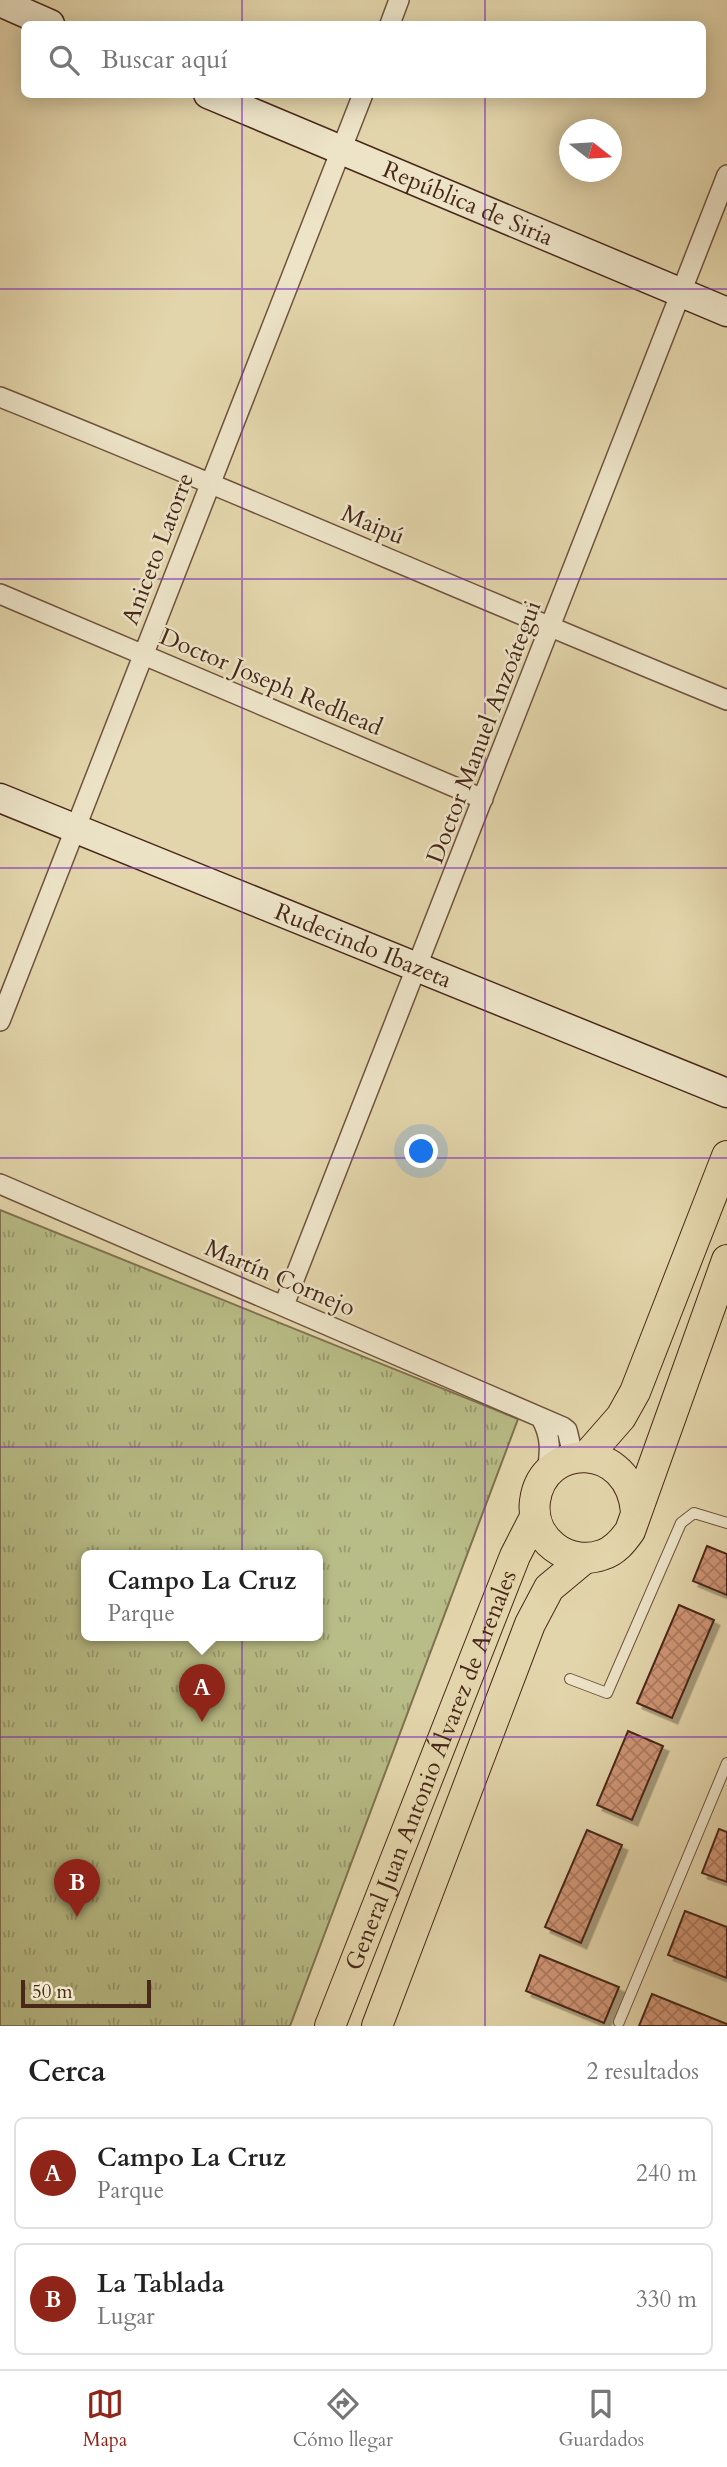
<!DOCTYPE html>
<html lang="es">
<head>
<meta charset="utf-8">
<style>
  :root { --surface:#fff; --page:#f6f6f6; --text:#222; --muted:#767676; --line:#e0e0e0; --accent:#8f2418 }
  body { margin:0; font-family:Cardo,serif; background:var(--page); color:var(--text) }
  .compass { position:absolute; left:559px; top:119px; width:63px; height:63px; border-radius:50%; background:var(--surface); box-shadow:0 4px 18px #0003; rotate:107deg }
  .scale { position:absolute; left:21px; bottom:18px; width:130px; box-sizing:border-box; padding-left:7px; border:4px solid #49281a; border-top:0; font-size:19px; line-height:24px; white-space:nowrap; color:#49281a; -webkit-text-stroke:5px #ede4c8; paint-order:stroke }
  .you { position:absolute; left:422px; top:1152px; width:24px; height:24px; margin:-18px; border:5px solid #fff; border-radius:50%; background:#1a73e8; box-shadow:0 0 0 10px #1a73e833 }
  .badge { display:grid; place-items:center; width:46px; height:46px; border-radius:50%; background:var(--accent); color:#fff; font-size:23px; font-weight:700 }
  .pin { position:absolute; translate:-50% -58px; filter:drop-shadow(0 2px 4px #0008) }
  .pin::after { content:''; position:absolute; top:37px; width:24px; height:21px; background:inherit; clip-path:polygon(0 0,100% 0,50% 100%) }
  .popup { position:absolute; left:81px; top:1550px; width:242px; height:91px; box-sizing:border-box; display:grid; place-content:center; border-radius:10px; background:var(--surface); filter:drop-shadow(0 2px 5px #0005); font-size:23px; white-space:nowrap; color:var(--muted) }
  .popup b { font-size:26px; color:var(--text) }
  .popup::after { content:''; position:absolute; left:50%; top:100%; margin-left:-14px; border:14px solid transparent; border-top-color:var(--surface) }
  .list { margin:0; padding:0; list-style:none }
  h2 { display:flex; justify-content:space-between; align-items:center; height:91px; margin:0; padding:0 28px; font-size:30px }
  h2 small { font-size:23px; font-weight:400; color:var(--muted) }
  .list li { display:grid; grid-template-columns:46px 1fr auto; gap:21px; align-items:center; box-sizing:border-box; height:112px; margin:0 14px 14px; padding:0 14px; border:2px solid var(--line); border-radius:10px }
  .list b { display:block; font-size:26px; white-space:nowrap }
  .list p { margin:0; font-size:23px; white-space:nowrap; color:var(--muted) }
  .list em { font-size:23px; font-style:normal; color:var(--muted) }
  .icon { flex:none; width:38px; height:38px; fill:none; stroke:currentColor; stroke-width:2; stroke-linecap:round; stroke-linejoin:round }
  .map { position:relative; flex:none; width:727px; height:2026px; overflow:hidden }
  .search { position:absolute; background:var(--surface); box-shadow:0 4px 18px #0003; left:21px; right:21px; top:21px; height:77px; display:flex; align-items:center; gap:18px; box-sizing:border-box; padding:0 24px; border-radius:10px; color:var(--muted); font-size:26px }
  .sheet { height:343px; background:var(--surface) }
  nav { display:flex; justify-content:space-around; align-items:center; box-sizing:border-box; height:98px; border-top:2px solid var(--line); background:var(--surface); font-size:19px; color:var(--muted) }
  nav a { display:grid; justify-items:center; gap:4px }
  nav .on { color:var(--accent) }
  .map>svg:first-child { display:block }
  .grass { fill:url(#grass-tufts); stroke:#807250; stroke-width:2; fill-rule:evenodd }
  .building { fill:url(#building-cross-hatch); stroke:#49281a; stroke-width:2; filter:url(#shadow) }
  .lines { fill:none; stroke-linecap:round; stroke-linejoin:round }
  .lane-casing { stroke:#70533e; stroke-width:12 }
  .street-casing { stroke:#70533e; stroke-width:22 }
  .secondary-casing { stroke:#49281a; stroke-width:31 }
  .primary-casing { stroke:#49281a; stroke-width:32 }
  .lane { stroke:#ede4c8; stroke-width:10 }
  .street { stroke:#ede4c8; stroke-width:19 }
  .secondary { stroke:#ede4c8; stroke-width:28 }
  .primary { stroke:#e3d5ab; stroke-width:30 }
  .grid { fill:none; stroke:#7b2cbf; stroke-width:2; stroke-opacity:0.55 }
  .labels { text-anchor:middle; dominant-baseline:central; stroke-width:5; stroke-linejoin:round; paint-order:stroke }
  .street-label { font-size:24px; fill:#49281a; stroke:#ede4c8 }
</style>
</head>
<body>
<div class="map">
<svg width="727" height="2026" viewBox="0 0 727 2026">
  <defs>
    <pattern id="grass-tufts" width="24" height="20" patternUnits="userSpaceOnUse" patternTransform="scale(1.75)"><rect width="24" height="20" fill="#b8bc86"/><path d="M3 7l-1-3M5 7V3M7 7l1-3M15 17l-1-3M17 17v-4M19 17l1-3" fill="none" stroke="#98996d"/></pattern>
    <pattern id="building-cross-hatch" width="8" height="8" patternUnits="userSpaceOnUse" patternTransform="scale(1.75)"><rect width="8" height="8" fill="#d19777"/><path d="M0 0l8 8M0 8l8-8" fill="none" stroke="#ac7b61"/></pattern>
    <filter id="shadow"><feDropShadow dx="5.5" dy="5.5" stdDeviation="0" flood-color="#0004"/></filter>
  </defs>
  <rect width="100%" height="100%" fill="#e3d5ab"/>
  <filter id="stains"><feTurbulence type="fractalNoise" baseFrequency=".00286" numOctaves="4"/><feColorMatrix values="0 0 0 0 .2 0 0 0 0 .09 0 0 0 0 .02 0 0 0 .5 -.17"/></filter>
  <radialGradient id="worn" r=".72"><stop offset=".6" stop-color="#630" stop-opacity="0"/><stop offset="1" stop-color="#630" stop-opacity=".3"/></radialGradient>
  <!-- grass -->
  <path class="grass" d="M0,1210L518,1419L290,2026H0ZM86,1556H318V1636H86Z"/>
  <!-- building -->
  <path class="building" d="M707,1546L727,1554V1595L693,1581Z
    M679,1605L714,1620L672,1718L637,1703Z
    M628,1731L663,1746L632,1820L597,1805Z
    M719,1829L727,1832V1882L702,1873Z
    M587,1830L622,1845L581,1943L545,1927Z
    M685,1911L727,1927V1978L668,1955Z
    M540,1955L619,1987L604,2023L526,1991Z
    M652,1994L727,2024V2026H639Z"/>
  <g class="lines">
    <!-- lane casing -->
    <g class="lane-casing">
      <path id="lane" d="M570,1679L607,1693L681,1523L694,1513L727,1523
        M619,2022L727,1763"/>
    </g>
    <!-- street casing -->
    <g class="street-casing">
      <path id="street" d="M390,24L399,0
        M0,397C244,495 484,601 727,700
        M0,594L483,799
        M0,1021L363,94
        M0,1184L563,1427L567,1430L574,1459
        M284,1305L727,175
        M541,1418C552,1438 550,1452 547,1474"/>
    </g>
    <!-- secondary casing -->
    <g class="secondary-casing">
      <g id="secondary">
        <path d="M0,2L50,24"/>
        <path id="s1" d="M208,94L727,312"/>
        <path id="s2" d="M0,798L727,1093"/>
      </g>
    </g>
    <!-- primary casing -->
    <g class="primary-casing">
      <g id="primary">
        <path d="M586,1457L621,1417L635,1392L727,1156"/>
        <path d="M636,1512C630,1441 543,1441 535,1501C530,1539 568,1567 602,1555C615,1551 623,1541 630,1531L727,1260"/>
        <path id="s3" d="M330,2026L515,1556L535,1517"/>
        <path d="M377,2026L530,1624L549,1588L585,1558"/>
      </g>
    </g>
    <!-- lane -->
    <use href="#lane" class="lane"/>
    <!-- street -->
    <use href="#street" class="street"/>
    <!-- secondary -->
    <use href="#secondary" class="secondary"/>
    <!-- primary -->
    <use href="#primary" class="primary"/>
  </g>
  <!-- grid -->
  <path class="grid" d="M242,0V24M485,0V24M242,94V2026M485,94V2026M0,289H727M0,579H727M0,868H727M0,1158H727M0,1447H727M0,1737H727"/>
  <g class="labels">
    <!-- street labels -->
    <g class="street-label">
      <text stroke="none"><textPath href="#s1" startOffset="282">República de Siria</textPath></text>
      <text transform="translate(373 525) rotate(23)">Maipú</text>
      <text transform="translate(158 549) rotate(-69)">Aniceto Latorre</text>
      <text transform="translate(271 682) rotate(23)">Doctor Joseph Redhead</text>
      <text transform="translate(484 732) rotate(-69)">Doctor Manuel Anzoátegui</text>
      <text stroke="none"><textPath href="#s2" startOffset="392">Rudecindo Ibazeta</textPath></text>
      <text transform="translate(280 1278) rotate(23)">Martín Cornejo</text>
      <text stroke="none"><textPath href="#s3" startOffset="275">General Juan Antonio Álvarez de Arenales</textPath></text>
    </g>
  </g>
  <rect width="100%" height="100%" filter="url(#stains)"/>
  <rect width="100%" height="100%" fill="url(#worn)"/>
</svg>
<svg class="compass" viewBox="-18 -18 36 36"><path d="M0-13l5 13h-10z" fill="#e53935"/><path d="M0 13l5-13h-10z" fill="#767676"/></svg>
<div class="scale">50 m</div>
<div class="you"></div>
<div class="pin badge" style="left:202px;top:1722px">A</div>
<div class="popup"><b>Campo La Cruz</b>Parque</div>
<div class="pin badge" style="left:77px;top:1917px">B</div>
<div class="search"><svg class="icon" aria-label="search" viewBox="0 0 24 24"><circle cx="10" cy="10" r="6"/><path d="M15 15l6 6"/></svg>Buscar aquí</div>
</div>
<section class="sheet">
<h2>Cerca<small>2 resultados</small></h2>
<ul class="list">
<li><span class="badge">A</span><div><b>Campo La Cruz</b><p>Parque</p></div><em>240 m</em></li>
<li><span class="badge">B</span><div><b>La Tablada</b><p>Lugar</p></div><em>330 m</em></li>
</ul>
</section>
<nav>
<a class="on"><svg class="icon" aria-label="map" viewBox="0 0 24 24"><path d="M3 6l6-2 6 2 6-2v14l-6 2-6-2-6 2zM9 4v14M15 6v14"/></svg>Mapa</a>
<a><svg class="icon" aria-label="directions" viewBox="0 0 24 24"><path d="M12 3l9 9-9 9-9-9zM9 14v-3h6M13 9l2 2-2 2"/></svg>Cómo llegar</a>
<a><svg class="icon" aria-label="saved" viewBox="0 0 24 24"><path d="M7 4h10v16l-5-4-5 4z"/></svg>Guardados</a>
</nav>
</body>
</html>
